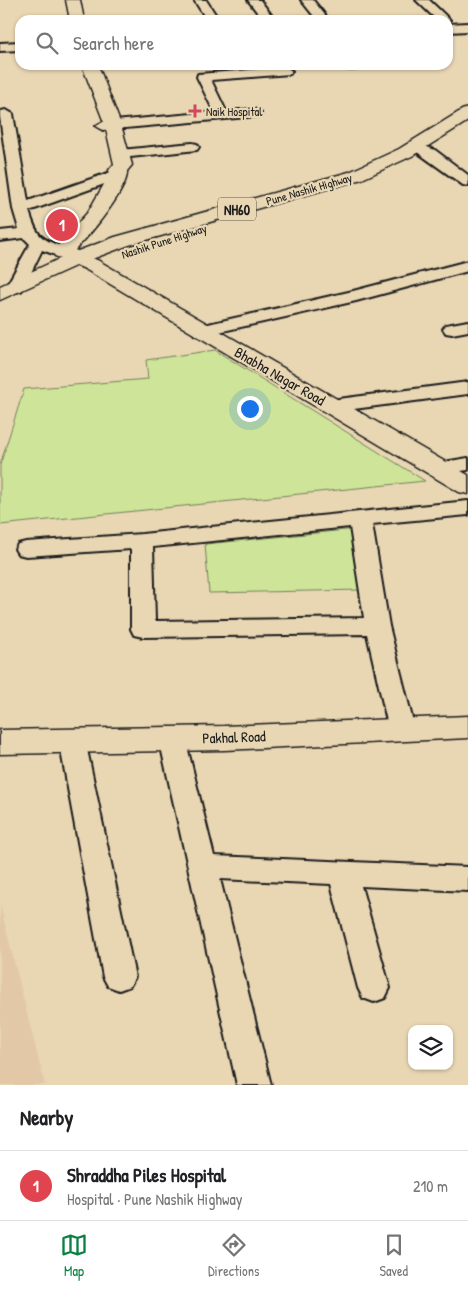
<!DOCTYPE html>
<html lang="en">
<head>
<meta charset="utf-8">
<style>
  :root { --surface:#fff; --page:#f6f6f6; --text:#202124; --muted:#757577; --line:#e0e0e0; --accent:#0b8043 }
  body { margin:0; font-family:"Patrick Hand",sans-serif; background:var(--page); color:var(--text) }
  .controls { position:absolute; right:15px; bottom:15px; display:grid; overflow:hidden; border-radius:10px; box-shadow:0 1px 4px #0004 }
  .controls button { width:45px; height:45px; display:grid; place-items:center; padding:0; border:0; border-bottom:1px solid var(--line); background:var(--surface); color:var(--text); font:25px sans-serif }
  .you { position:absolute; left:249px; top:408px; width:18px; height:18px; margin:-12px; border:4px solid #fff; border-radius:50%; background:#1a73e8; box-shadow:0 0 0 8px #1a73e833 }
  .badge { display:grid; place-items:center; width:32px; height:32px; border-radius:50%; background:var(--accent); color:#fff; font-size:16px; font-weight:700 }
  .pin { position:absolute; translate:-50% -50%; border:2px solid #fff; box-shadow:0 1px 5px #0006 }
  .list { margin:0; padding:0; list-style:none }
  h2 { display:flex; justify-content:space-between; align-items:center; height:65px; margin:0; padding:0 20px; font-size:21px }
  h2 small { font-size:16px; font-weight:400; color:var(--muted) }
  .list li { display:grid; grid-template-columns:32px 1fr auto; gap:15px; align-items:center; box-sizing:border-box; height:70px; padding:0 20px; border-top:1px solid var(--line) }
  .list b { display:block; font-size:19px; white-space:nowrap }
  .list p { margin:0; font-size:16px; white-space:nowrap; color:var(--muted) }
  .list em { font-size:16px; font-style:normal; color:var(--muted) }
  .icon { flex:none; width:28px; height:28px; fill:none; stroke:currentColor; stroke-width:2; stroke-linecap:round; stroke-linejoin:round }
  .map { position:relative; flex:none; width:468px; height:1085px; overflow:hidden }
  .search { position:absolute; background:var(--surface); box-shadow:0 1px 4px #0004; left:15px; right:15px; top:15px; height:55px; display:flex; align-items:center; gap:12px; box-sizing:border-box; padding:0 18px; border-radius:15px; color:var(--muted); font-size:19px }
  .sheet { height:135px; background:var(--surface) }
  nav { display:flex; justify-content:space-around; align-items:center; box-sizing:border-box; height:70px; border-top:1px solid var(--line); background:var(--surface); font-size:14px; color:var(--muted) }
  nav a { display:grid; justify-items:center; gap:2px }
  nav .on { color:var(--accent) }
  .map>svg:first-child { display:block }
  .built { fill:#e3c8a7 }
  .green { fill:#cde499; stroke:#74805a }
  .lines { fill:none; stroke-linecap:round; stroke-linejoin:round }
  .minor-casing { stroke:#1c1c1c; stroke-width:4 }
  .tertiary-casing { stroke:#1c1c1c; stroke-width:3 }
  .secondary-casing { stroke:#1c1c1c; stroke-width:3 }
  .trunk-casing { stroke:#1c1c1c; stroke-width:3 }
  .minor { fill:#e9d7b4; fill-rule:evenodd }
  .tertiary { fill:#e9d7b4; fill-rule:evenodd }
  .secondary { fill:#e9d7b4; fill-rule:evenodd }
  .trunk { fill:#e9d7b4; fill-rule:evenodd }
  .poi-dot { fill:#d1495b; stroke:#e9d7b4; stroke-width:2 }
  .labels { text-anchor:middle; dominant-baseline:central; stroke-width:4.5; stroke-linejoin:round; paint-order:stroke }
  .far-poi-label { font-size:12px; fill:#1c1c1c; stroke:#e9d7b4; text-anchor:start }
  .far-street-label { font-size:12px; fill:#1c1c1c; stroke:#e9d7b4 }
  .shield { fill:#e9d7b4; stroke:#5a544a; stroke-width:1 }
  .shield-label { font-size:14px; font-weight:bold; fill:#1c1c1c }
  .street-label { font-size:15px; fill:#1c1c1c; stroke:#e9d7b4 }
</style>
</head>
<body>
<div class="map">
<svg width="468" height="1085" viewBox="0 0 468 1085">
  <rect width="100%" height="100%" fill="#e9d7b4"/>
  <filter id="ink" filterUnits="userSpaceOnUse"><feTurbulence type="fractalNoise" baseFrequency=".02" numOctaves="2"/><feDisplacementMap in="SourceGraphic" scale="10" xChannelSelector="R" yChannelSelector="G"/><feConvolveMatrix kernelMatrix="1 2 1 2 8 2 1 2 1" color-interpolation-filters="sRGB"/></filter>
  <g filter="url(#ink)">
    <!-- built -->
    <path class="built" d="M0,905L45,1085H0Z"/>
    <!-- green -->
    <path class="green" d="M215,350L425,481L0,525V465L24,389L148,379L146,360Z
      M356,529L363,590L209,593L205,544Z"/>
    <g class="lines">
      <!-- minor casing -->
      <g class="minor-casing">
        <path id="minor" d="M194,0H206L219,20H207Z
          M248,0H260L275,20H263Z
          M301,0H313L329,20H317Z
          M416,0H429L450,20L448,22V20H437Z
          M468,23V31L448,32V24Z
          M20,42V50L0,51V43Z
          M340,65H363C358,71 345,71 340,65Z
          M286,67L292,71L290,74L211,80L226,111L254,109L261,113L259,116L103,130L96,126L103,122L214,112L197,77L198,74Z
          M6,110L13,114L28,201L114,171H124L126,174L124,177L29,211C38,240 41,238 68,249L70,252L68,255L62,257L42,250L24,287L21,291L15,292L9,291L6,287L30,244L24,238L0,241V231L19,229L13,209L0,117L1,111Z
          M192,143L197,144L199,147L197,150L121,158L116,157L114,154L116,151L121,150Z
          M417,143L435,150L468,175V186L463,185L410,147L412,144Z
          M468,261V271L356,301L201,336L195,335L192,331L195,327L353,291Z
          M468,321V331L452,334L446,333L443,329L446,325Z
          M468,382V394L331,412L324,410L321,406L324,402L331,400Z
          M468,458V470L439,474L432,472L429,468L432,464Z
          M468,501V515L372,524L389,626L415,730L411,737L402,739L393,737L389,730L367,634L143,637L134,635L131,629V549L26,556L18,554L15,549L18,544L26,542L142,534ZM350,527L364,618L155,621L153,547Z
          M172,729L181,731L185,738L214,856L468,867V891L361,886L390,988L385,998L374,1002L363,998L358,988L331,884L220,879L271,1085H237L159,738L163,731Z
          M72,731L81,733L85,740L135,977L130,986L119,990L108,986L103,977L59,740L63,733Z"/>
      </g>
      <!-- tertiary casing -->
      <g class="tertiary-casing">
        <path id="tertiary" d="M66,0H80L84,20H70Z
          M82,65H98L121,125L132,165L127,171C129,189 88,237 75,250L99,261L102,265L99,269L92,271L85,269L55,256L52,252L88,212L110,174L109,170L114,164L105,125Z
          M468,716V738L224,750L0,754V730L224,726Z"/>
      </g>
      <!-- secondary casing -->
      <g class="secondary-casing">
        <path id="secondary" d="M92,259L99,261L468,475V494L459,492L85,269L82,265L85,261Z"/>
      </g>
      <!-- trunk casing -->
      <g class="trunk-casing">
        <path id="trunk" d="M468,108V121L412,156L362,179L129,245L84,262L0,300V286L70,254L115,237L349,172L399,149L462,110Z"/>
      </g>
      <!-- minor -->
      <use href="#minor" class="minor"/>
      <!-- tertiary -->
      <use href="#tertiary" class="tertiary"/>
      <!-- secondary -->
      <use href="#secondary" class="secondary"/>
      <!-- trunk -->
      <use href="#trunk" class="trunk"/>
    </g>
  </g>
  <!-- markers -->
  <path class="poi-dot" d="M192.5 103.5h5v5h5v5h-5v5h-5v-5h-5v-5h5z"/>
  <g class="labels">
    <!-- far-poi labels -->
    <g class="far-poi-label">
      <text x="206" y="111">Naik Hospital</text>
    </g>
    <!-- far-street labels -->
    <g class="far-street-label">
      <text transform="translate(309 189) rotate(-16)">Pune Nashik Highway</text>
      <text transform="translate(164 241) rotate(-18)">Nashik Pune Highway</text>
    </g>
    <!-- shield labels -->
    <rect class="shield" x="218" y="197.5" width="38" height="23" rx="4"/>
    <g class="shield-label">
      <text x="237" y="209">NH60</text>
    </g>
    <!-- street labels -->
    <g class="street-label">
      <text transform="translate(280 376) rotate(30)">Bhabha Nagar Road</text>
      <text transform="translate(234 737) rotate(-2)">Pakhal Road</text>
    </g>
  </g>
</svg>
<div class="controls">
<button><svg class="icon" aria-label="layers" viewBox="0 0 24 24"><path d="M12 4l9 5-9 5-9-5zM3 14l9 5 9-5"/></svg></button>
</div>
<div class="you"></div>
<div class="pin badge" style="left:62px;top:225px;background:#e0444e">1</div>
<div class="search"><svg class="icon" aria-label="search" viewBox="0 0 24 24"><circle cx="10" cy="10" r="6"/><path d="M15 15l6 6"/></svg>Search here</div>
</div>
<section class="sheet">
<h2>Nearby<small></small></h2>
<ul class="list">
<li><span class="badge" style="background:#e0444e">1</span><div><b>Shraddha Piles Hospital</b><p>Hospital · Pune Nashik Highway</p></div><em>210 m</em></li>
</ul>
</section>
<nav>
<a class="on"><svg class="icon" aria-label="map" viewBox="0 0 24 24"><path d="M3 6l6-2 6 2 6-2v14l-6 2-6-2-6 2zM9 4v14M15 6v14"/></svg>Map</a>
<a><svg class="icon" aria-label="directions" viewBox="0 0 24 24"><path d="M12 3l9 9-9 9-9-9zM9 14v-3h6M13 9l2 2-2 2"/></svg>Directions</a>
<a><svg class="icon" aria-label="saved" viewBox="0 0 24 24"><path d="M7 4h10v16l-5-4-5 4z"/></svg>Saved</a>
</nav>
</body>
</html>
